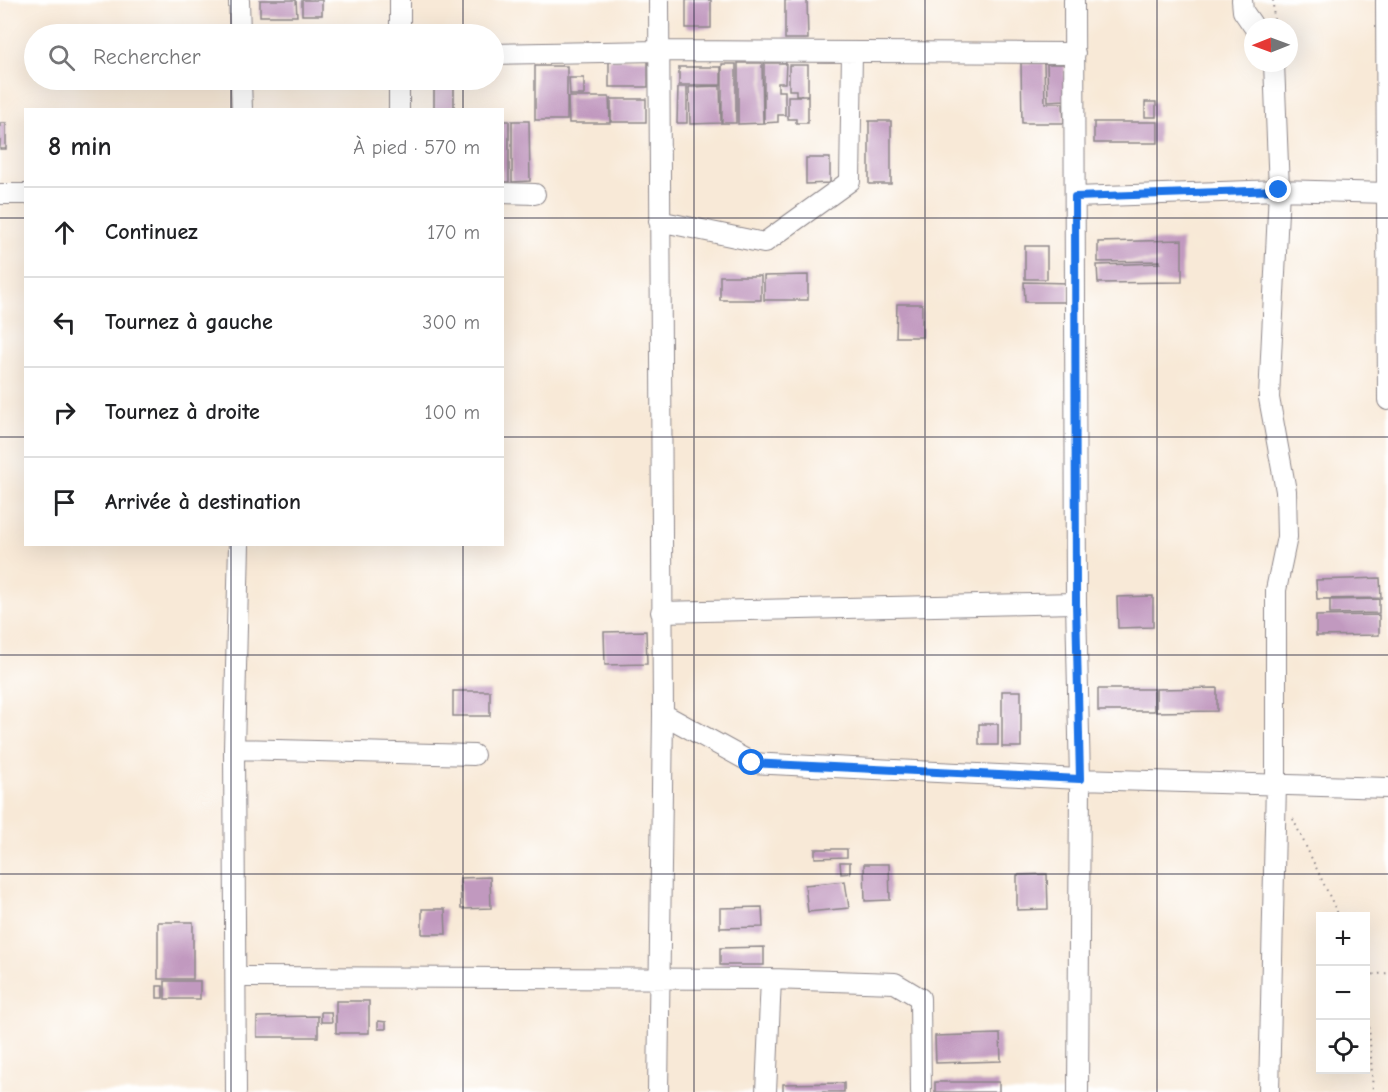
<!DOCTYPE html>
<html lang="fr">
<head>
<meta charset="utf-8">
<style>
  :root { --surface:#fff; --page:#f6f6f6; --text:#202124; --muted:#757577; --line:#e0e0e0 }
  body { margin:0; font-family:"Comic Neue",sans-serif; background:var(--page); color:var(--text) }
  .controls { position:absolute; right:18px; bottom:18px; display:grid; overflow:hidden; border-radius:0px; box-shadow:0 6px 24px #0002 }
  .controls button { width:54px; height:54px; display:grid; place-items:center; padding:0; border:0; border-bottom:2px solid var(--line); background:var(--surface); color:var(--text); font:30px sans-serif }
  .compass { position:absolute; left:1244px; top:18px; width:54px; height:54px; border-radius:50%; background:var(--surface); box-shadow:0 6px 24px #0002; rotate:269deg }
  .stop { position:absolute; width:18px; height:18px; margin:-14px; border:4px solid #1a73e8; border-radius:50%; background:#fff }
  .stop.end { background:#1a73e8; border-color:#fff; box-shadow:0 2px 6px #0008 }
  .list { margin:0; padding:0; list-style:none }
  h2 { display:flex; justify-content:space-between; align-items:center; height:78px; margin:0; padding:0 24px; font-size:26px }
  h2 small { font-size:20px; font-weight:400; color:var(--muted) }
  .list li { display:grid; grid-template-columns:39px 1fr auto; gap:18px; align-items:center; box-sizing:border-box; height:90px; padding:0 24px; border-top:2px solid var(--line) }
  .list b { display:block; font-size:22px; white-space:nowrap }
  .list em { font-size:20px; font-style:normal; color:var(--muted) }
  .icon { flex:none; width:33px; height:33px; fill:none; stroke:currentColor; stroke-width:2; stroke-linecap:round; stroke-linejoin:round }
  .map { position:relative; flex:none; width:1388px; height:1092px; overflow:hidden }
  .search { position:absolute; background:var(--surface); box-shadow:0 6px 24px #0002; left:24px; top:24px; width:480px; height:66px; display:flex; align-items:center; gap:15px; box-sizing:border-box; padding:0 21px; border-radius:33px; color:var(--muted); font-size:22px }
  .panel { position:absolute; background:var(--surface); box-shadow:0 6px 24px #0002; left:24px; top:108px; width:480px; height:438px; border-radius:0px }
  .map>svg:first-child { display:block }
  .building { fill:#c199bf }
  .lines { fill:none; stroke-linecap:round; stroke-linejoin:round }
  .minor-casing { stroke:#8d8689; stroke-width:22 }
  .path { stroke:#8d8689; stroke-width:2; stroke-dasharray:1.5 4.5; stroke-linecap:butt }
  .minor { stroke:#fff; stroke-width:20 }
  .route { stroke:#1a73e8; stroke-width:8 }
  .grid { fill:none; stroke:#22223b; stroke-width:1.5; stroke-opacity:0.55 }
</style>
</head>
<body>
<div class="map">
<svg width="1388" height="1092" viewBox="0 0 1388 1092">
  <rect width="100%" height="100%" fill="#fff"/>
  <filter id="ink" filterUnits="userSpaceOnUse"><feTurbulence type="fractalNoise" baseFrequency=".0167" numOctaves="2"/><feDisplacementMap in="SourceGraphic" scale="12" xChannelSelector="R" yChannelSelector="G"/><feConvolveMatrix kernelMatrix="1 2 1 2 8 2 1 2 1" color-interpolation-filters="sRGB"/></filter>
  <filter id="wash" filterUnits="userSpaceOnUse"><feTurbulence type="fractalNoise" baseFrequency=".008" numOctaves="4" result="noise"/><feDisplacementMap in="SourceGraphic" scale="24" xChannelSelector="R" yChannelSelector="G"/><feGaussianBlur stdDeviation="1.35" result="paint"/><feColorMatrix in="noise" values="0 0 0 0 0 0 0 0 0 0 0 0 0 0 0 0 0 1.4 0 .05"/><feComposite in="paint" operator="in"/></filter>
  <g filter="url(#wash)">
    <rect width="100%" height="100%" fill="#f8e9d7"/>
    <g id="blocks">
      <!-- building -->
      <path class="building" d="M260,0H296L297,16H260Z
        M302,0H322V15H302Z
        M686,0H711V28H686Z
        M785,0H807L808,39H785Z
        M609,59H648V87H609Z
        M738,63H762L763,123L738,124Z
        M764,63H786L785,83H778V91H785V115H778V122L764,123Z
        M1021,63H1044L1045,103H1063L1064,123H1022Z
        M722,64H736V123H722Z
        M1047,64H1065L1066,100L1048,101Z
        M789,65H808V95H796V90H789Z
        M535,66H567V120H535Z
        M679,67H721V85H679Z
        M569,78H584V95H570Z
        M434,80H454V110H434Z
        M720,86L721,123L690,124L689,87Z
        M678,87H687V123H677Z
        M788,96H808V123H796V119H788Z
        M568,97H609L610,123H569Z
        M611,99H646V122H611Z
        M1145,102H1156V117H1145Z
        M502,121H509V182H502Z
        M512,121H529L530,181L512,182Z
        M869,121H891V184H869Z
        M1094,122H1158V143H1094Z
        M0,123H6V149H0Z
        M806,158H830V183L806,184Z
        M1182,240V282L1098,283L1097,265L1160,263V261L1098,262V242Z
        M1025,246H1047V279H1025Z
        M808,275V300H764V276Z
        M720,276H761V300H720Z
        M1024,282L1069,283V302H1025Z
        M897,304H922V337H896Z
        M1380,578L1381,598L1317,599L1316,580Z
        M1153,596V627L1118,628L1117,597Z
        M1379,599V613L1330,614V600Z
        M1379,615V635L1316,636V616Z
        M646,631L647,664L605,665L604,632Z
        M1217,688V711L1156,712V689Z
        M1098,689H1154V711H1098Z
        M453,691H490V716H453Z
        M1002,691H1021V747H1002Z
        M979,724H998V745H979Z
        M815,849H847V857L815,858Z
        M840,862H850V873L841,874Z
        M864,864H889L890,900L865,901Z
        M1047,874L1048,909L1017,910V875Z
        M490,877L491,908L461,909L460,878Z
        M845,881L849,908L808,912L805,885Z
        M762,907L763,927L720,928V908Z
        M422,909H445L446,934H422Z
        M158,922H193V979H158Z
        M764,947V965H720V948Z
        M165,981H200V999H165Z
        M157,986H163V998H157Z
        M336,1001H369V1033H336Z
        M321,1012H331L332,1022H321Z
        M318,1016V1037H257V1017Z
        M378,1021L386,1022V1029H378Z
        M1000,1034L1001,1061L936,1063L935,1036Z
        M935,1082H999V1092H935Z
        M844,1083V1092H783V1084Z"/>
    </g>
  </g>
  <g filter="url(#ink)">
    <use href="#blocks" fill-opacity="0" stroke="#8d8689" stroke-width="1.5"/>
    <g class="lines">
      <!-- minor casing -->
      <g class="minor-casing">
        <path id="minor" d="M239,0L240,34
          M1074,0L1076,603L1080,779L1078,1092
          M1242,0L1243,11L1254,27
          M1386,0L1388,400
          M400,34V0
          M494,54L659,51L1075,53
          M241,80L242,110
          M399,110V80
          M502,193L535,194
          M0,194H26
          M1075,197L1279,190L1388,193
          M659,221L764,243L850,181L852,52
          M661,612L1076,603
          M663,714L752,763L1080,779L1388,788
          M234,749L474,755
          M236,977L771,979L895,983L920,998L921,1092
          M236,1092L234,749L239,544
          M658,1092L663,714L659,0
          M766,1092L771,979
          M1269,1092L1276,783V590L1287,537L1286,491L1269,398L1279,190L1274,63"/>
      </g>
      <!-- path -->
      <path class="path" d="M1273,0L1274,27
        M1293,819L1339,916
        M1366,973L1373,1092
        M1367,975L1388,973"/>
      <!-- minor -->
      <use href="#minor" class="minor"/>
    </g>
  </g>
  <g class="lines" filter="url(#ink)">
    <!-- route -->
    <path class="route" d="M752,763L1080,779L1076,603L1075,197L1279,190"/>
  </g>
  <!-- grid -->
  <path class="grid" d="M231,0V34M463,0V34M694,0V1092M925,0V1092M1157,0V1092M231,80V110M463,80V110M0,218H26M502,218H1388M0,437H26M502,437H1388M231,544V1092M463,544V1092M0,655H1388M0,874H1388"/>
</svg>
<div class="controls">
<button>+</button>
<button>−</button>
<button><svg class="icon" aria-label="locate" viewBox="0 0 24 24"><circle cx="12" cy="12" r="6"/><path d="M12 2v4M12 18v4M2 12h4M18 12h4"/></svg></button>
</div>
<svg class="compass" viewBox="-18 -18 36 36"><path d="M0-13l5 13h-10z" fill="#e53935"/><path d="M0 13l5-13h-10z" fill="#757577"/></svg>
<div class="stop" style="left:752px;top:763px"></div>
<div class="stop end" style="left:1279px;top:190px"></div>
<div class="search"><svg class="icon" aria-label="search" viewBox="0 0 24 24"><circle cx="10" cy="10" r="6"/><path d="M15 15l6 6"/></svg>Rechercher</div>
<section class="panel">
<h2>8 min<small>À pied · 570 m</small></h2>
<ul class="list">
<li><svg class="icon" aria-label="ahead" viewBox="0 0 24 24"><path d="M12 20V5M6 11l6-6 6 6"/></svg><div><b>Continuez</b></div><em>170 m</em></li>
<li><svg class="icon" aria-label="left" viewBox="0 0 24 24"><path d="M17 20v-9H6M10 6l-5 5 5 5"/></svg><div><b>Tournez à gauche</b></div><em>300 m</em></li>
<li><svg class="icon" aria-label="right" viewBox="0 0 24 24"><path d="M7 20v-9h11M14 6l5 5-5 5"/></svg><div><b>Tournez à droite</b></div><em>100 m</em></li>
<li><svg class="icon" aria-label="arrive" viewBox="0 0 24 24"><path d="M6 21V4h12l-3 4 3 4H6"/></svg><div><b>Arrivée à destination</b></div></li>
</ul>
</section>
</div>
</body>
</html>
